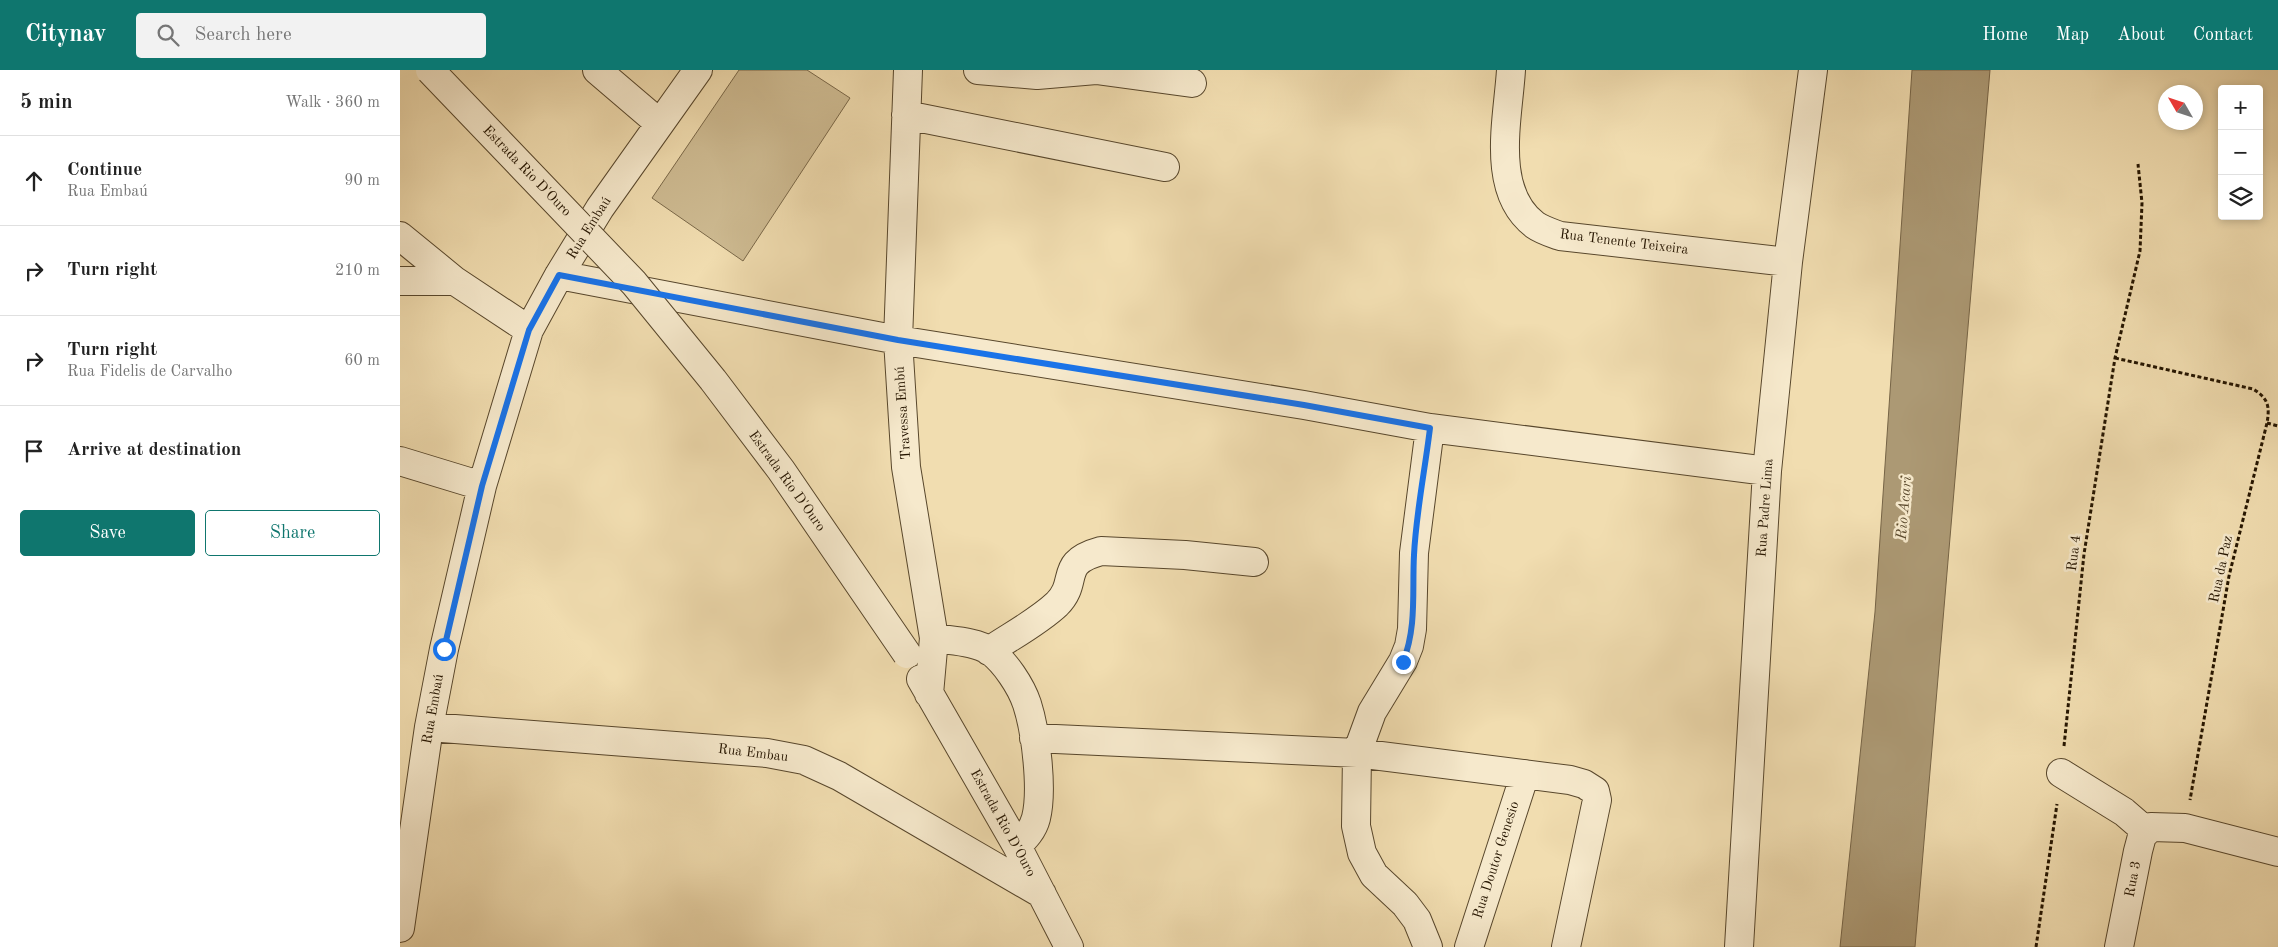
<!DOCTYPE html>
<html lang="en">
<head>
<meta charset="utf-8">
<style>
  :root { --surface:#fff; --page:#f2f2f2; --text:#222; --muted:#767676; --line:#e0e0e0; --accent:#0f766e }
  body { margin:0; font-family:"Old Standard TT",serif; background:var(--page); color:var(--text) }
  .controls { position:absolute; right:15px; top:15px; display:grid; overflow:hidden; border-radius:5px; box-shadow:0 2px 8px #0003 }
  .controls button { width:45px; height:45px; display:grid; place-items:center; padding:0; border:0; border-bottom:1px solid var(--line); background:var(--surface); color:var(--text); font:25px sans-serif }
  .compass { position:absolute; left:1758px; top:15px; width:45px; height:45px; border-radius:50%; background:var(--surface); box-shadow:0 2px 8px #0003; rotate:309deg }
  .stop { position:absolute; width:15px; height:15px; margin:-11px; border:4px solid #1a73e8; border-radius:50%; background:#fff }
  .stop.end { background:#1a73e8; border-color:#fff; box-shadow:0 1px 5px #0008 }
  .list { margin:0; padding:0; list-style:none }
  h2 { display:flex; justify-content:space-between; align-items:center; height:65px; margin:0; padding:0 20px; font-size:21px }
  h2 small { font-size:16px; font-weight:400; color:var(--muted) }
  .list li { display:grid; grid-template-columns:32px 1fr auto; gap:15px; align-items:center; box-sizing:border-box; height:90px; padding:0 20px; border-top:1px solid var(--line) }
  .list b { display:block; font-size:19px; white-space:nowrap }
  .list p { margin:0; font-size:16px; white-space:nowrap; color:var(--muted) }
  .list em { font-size:16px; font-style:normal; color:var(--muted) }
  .actions { display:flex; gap:10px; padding:15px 20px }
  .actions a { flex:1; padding:11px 0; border:1px solid var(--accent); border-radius:5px; text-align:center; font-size:18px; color:var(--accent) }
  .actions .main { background:var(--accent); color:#fff }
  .icon { flex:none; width:28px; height:28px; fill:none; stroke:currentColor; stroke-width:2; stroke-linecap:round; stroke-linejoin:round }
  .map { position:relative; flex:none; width:1878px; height:877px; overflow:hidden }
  header { display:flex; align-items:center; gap:30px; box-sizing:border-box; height:70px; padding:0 25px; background:var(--accent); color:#fff }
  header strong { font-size:24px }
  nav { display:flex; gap:28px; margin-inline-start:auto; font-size:18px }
  .search { width:350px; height:45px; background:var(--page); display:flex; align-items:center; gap:12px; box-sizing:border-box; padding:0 18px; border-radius:5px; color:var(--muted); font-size:19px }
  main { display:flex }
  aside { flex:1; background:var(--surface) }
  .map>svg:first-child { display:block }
  .green { fill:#cebb92; stroke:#7a6849 }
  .water { fill:#ac9974; stroke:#766446 }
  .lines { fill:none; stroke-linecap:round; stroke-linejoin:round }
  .minor-casing { stroke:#58472c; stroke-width:30 }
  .path { stroke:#251500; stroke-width:3; stroke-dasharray:4 2.5; stroke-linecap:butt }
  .minor { stroke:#f6e9cc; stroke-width:28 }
  .minor-bridge-casing { stroke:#58472c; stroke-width:30; stroke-linecap:butt }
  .minor-bridge { stroke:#f6e9cc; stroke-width:28 }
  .route { stroke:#1a73e8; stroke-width:6 }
  .labels { text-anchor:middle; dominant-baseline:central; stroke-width:5; stroke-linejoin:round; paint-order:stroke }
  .street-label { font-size:14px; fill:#251500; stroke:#f6e9cc }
  .water-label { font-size:15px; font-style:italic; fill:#5b4a2e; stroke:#f6e9cc }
</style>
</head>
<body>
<header>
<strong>Citynav</strong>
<div class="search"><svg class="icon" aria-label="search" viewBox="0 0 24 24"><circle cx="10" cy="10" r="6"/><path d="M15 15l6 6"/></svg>Search here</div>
<nav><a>Home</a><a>Map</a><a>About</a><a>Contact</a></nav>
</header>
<main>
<aside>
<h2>5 min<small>Walk · 360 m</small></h2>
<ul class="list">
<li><svg class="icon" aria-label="ahead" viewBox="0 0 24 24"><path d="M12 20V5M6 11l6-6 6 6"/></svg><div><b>Continue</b><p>Rua Embaú</p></div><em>90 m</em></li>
<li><svg class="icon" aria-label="right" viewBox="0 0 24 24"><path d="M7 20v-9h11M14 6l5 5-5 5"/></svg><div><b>Turn right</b></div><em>210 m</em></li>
<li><svg class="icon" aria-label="right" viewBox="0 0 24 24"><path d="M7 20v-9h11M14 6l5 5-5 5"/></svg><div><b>Turn right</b><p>Rua Fidelis de Carvalho</p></div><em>60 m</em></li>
<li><svg class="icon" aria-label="arrive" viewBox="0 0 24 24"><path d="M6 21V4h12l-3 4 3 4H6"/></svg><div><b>Arrive at destination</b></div></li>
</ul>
<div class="actions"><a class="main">Save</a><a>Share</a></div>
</aside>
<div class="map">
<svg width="1878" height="877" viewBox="0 0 1878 877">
  <rect width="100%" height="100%" fill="#f1ddb0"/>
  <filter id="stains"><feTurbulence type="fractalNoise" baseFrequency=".004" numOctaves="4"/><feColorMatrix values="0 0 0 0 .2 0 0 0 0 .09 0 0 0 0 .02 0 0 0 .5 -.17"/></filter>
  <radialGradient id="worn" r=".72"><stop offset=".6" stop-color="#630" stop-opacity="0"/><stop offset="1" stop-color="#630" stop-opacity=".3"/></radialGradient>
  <!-- green -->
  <path class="green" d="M339,0H407L450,28L343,191L252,128Z"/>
  <!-- water -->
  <path class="water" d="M1512,0H1590L1515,877H1440L1475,542Z"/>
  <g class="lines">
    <!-- minor casing -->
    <g class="minor-casing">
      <path id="minor" d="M197,0L259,53
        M508,0L498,270L506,397L534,568L529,624
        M578,0L637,5L696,0L792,13
        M1111,0C1108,49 1090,121 1135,155C1142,160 1152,163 1160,166L1388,192
        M506,45L765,97
        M0,166L55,211
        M159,205L498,270L904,335L1030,358L1367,401
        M0,211H55L129,260
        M0,391L82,416
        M534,568C551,571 575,571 590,581C605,592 621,616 627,634C636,662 643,720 636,748C633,760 625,768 617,776
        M589,581C611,566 638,552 657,534C680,511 657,493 701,481L785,485L854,492
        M521,609L617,776L669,877
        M29,657L367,683L404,690L439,706L642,824
        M634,668L957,683L1170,710L1184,714L1195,721L1197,730L1166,877
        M1661,703L1724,742L1746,761
        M0,858L29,657L44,579L82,416L129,260L159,205L200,138L298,0
        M1028,877L1017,850L1005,834L974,805L962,783L956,756L957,683L972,642L1003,591L1009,576L1012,559L1014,483L1030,358
        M1069,877L1125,704
        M1339,877L1367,401L1388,192L1413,0
        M1719,877L1738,781L1742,766L1751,757L1785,758L1878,782"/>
    </g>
    <!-- path -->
    <path class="path" d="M1715,288L1853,319C1868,328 1870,336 1867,353L1829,506L1790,730
      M1867,353L1878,356
      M1664,676L1684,484L1715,288L1740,181L1742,133L1738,94
      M1636,877L1657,734"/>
    <!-- minor -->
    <use href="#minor" class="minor"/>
    <!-- minor-bridge casing -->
    <g class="minor-bridge-casing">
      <path id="minor-bridge" d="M30,0L234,213L313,310L381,400L507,584"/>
    </g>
    <!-- minor-bridge -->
    <use href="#minor-bridge" class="minor-bridge"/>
  </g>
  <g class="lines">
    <!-- route -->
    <path class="route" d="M44,579L82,416L129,260L159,205L498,270L904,335L1030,358C1025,400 1016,443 1014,485C1012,521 1017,557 1003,592"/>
  </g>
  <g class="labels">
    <!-- street labels -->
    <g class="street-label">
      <text transform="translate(127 101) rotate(46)">Estrada Rio D'Ouro</text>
      <text transform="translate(189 158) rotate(-58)">Rua Embaú</text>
      <text transform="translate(1224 172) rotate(7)">Rua Tenente Teixeira</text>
      <text transform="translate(503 343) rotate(-94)">Travessa Embú</text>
      <text transform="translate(387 411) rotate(54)">Estrada Rio D'Ouro</text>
      <text transform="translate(1365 438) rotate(-86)">Rua Padre Lima</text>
      <text transform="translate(1674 483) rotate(-83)">Rua 4</text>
      <text transform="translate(1821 499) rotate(-78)">Rua da Paz</text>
      <text transform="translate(33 639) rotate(-80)">Rua Embaú</text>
      <text transform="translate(353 683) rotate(7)">Rua Embau</text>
      <text transform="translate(603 753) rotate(61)">Estrada Rio D'Ouro</text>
      <text transform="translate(1096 790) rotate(-72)">Rua Doutor Genesio</text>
      <text transform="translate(1733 809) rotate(-79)">Rua 3</text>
    </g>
    <!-- water labels -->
    <g class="water-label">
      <text transform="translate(1505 438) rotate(-85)">Rio Acari</text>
    </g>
  </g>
  <rect width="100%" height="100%" filter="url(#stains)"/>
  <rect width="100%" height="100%" fill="url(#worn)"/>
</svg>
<div class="controls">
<button>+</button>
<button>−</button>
<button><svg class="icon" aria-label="layers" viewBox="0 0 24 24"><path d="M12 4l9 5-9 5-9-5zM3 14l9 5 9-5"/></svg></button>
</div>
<svg class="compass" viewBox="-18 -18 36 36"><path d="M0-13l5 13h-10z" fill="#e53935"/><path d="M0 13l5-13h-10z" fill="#767676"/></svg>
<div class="stop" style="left:44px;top:579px"></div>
<div class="stop end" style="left:1003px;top:592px"></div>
</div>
</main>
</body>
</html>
